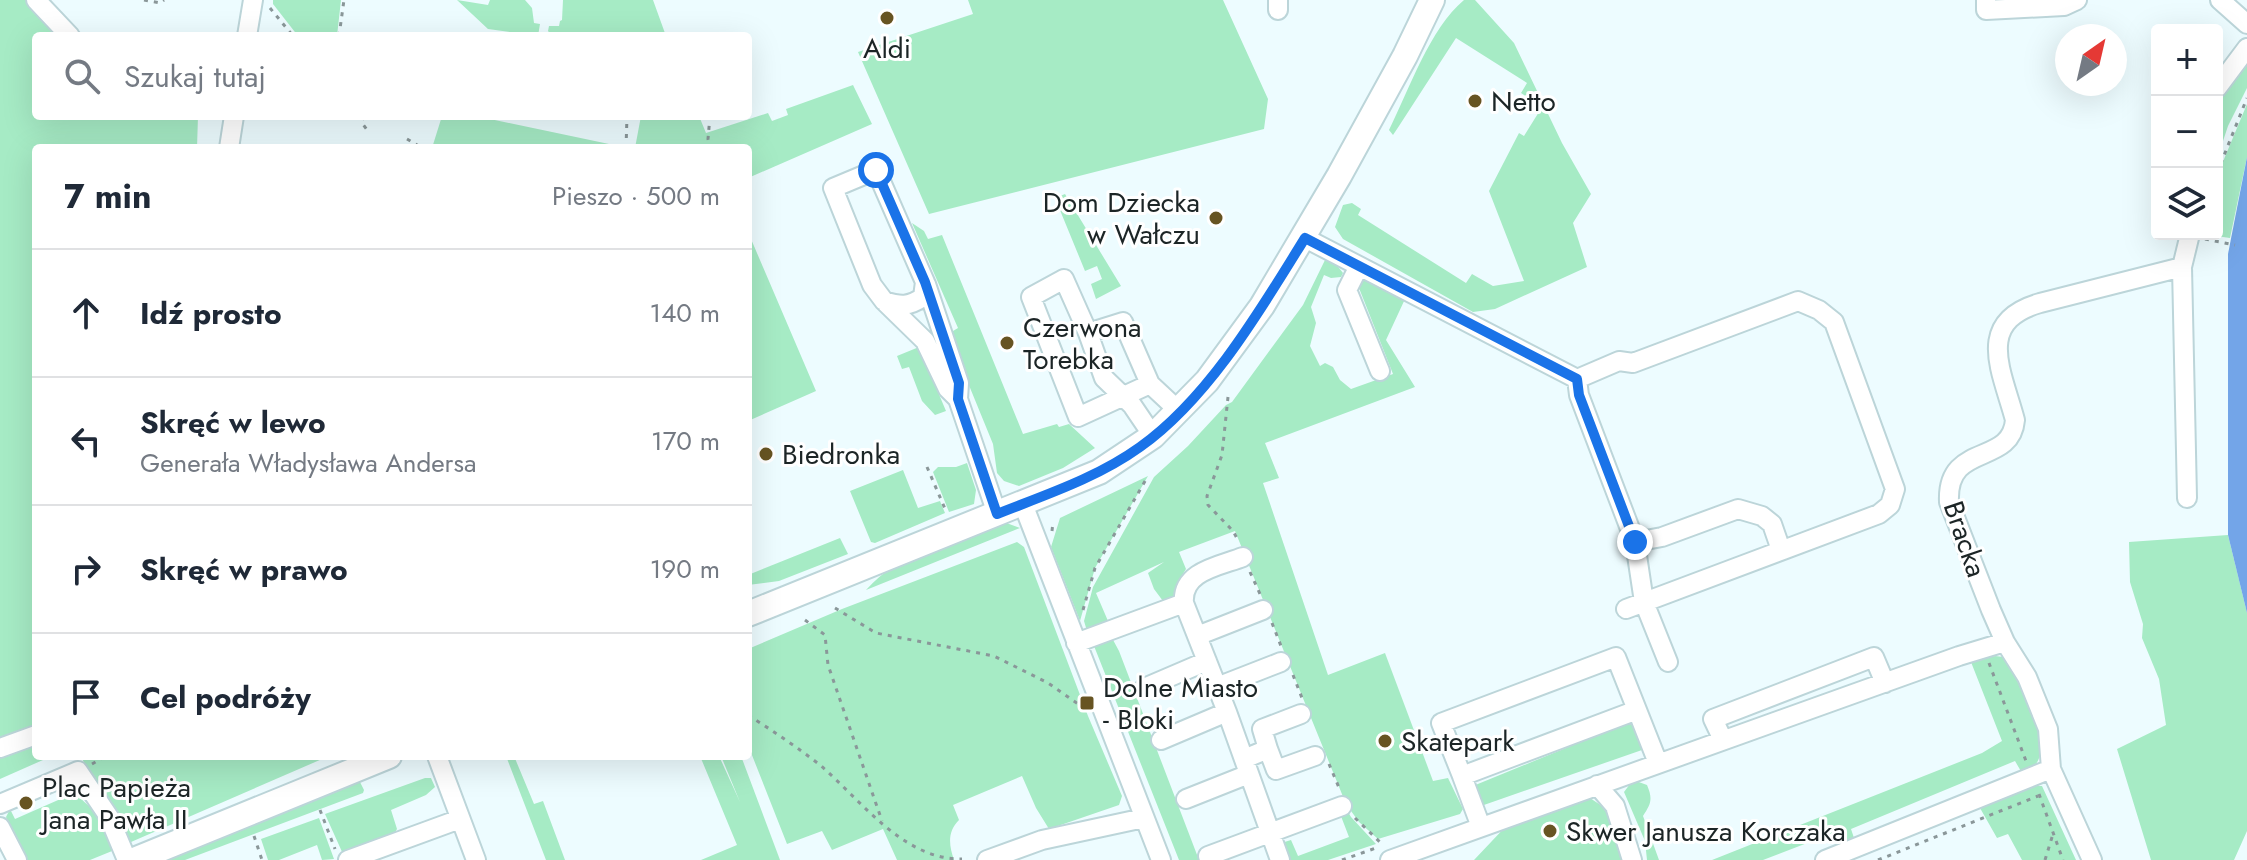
<!DOCTYPE html>
<html lang="pl">
<head>
<meta charset="utf-8">
<style>
  :root { --surface:#fff; --page:#f6f6f7; --text:#1f2937; --muted:#747a83; --line:#e0e1e3 }
  body { margin:0; font-family:Jost,sans-serif; background:var(--page); color:var(--text) }
  .controls { position:absolute; right:24px; top:24px; display:grid; overflow:hidden; border-radius:8px; box-shadow:0 8px 32px #0002 }
  .controls button { width:72px; height:72px; display:grid; place-items:center; padding:0; border:0; border-bottom:2px solid var(--line); background:var(--surface); color:var(--text); font:40px sans-serif }
  .compass { position:absolute; left:2055px; top:24px; width:72px; height:72px; border-radius:50%; background:var(--surface); box-shadow:0 8px 32px #0002; rotate:34deg }
  .stop { position:absolute; width:24px; height:24px; margin:-18px; border:6px solid #1a73e8; border-radius:50%; background:#fff }
  .stop.end { background:#1a73e8; border-color:#fff; box-shadow:0 2px 8px #0008 }
  .list { margin:0; padding:0; list-style:none }
  h2 { display:flex; justify-content:space-between; align-items:center; height:104px; margin:0; padding:0 32px; font-size:34px }
  h2 small { font-size:26px; font-weight:400; color:var(--muted) }
  .list li { display:grid; grid-template-columns:52px 1fr auto; gap:24px; align-items:center; box-sizing:border-box; height:128px; padding:0 32px; border-top:2px solid var(--line) }
  .list b { display:block; font-size:30px; white-space:nowrap }
  .list p { margin:0; font-size:26px; white-space:nowrap; color:var(--muted) }
  .list em { font-size:26px; font-style:normal; color:var(--muted) }
  .icon { flex:none; width:44px; height:44px; fill:none; stroke:currentColor; stroke-width:2; stroke-linecap:round; stroke-linejoin:round }
  .map { position:relative; flex:none; width:2247px; height:860px; overflow:hidden }
  .search { position:absolute; background:var(--surface); box-shadow:0 8px 32px #0002; left:32px; top:32px; width:720px; height:88px; display:flex; align-items:center; gap:20px; box-sizing:border-box; padding:0 28px; border-radius:8px; color:var(--muted); font-size:30px }
  .panel { position:absolute; background:var(--surface); box-shadow:0 8px 32px #0002; left:32px; top:144px; width:720px; height:616px; border-radius:8px }
  .map>svg:first-child { display:block }
  .green { fill:#a6ebc5 }
  .water { fill:#73a5e8 }
  .lines { fill:none; stroke-linecap:round; stroke-linejoin:round }
  .minor-casing { stroke:#bcd5d9; stroke-width:22 }
  .major-casing { stroke:#bcd5d9; stroke-width:28 }
  .path { stroke:#8a9799; stroke-width:3; stroke-dasharray:4 6; stroke-linecap:butt }
  .minor { stroke:#fff; stroke-width:18 }
  .major { stroke:#fff; stroke-width:24 }
  .route { stroke:#1a73e8; stroke-width:10 }
  .poi-dot { fill:#675422; stroke:#fff; stroke-width:3 }
  .labels { text-anchor:middle; dominant-baseline:central; stroke-width:6; stroke-linejoin:round; paint-order:stroke }
  .poi-label { font-size:28px; fill:#1c2526; stroke:#fff; text-anchor:start }
  .street-label { font-size:28px; fill:#1c2526; stroke:#fff }
</style>
</head>
<body>
<div class="map">
<svg width="2247" height="860" viewBox="0 0 2247 860">
  <rect width="100%" height="100%" fill="#edfcff"/>
  <!-- green -->
  <path class="green" d="M0,0H32L65,36H36V116H198L197,148H36V728L0,740Z
    M273,0H341L337,36H298L273,4Z
    M457,0L488,5L490,0H525L532,8L534,23L540,24L538,36L488,29Z
    M563,0H653L666,36H552L548,31L549,26H559L560,21L562,20Z
    M968,0H1223L1268,99L1264,129L929,214L858,52L973,14Z
    M1464,0H1475L1514,43L1562,143L1591,194L1573,223L1587,267L1495,309L1473,312L1343,239L1335,227L1343,205L1352,203L1361,209L1358,215L1466,283L1472,274L1493,286L1524,281L1489,191L1519,133L1524,136L1542,107L1521,93L1527,83L1456,38L1399,126L1393,135L1389,130C1409,90 1430,28 1464,0Z
    M2247,55V88L2228,126L2217,159V106Z
    M853,85L872,124L748,178V148H635L641,116H699L706,133L768,113L772,121L788,115L786,109Z
    M2247,104V157L2230,238L2209,235L2207,234H2217V176Z
    M442,116H476L628,148H432Z
    M1065,194L1121,286L1096,299L1091,284L1102,279L1097,266L1085,271L1055,198Z
    M912,223L924,231L928,239L942,235L1023,434L1057,424L1059,427L1069,424L1095,448L1063,468L1019,486L1004,481L997,473L993,444L948,334L958,328Z
    M748,232L816,391L748,421Z
    M1325,260L1335,263L1343,273L1341,277L1331,278L1324,275L1311,307L1316,323L1310,346L1320,366L1325,363L1333,367L1340,380L1351,389L1393,374L1359,288L1363,281H1369L1405,299L1386,340L1415,387L1265,443L1279,478L1263,483L1328,675L1385,653L1433,781L1448,778L1463,809L1460,814L1378,839L1359,822L1346,804L1235,531L1179,552L1186,569L1178,582L1175,596L1163,601L1154,589L1148,573L1164,562L1096,593L1108,621L1105,624L1087,631L1084,621L1093,587L1154,477L1188,446L1226,405L1232,402L1303,305Z
    M919,347L946,411L935,415L922,401L909,367L902,369L897,356Z
    M967,463L976,490L974,504L949,512L933,472L938,467H956Z
    M903,470L918,508L940,501L945,513L875,543L871,542L850,491Z
    M1148,476L1095,568L1080,621L1051,547L1060,518Z
    M1001,521L1020,528L866,590C900,552 954,539 1001,521Z
    M2228,535L2247,613V831L2234,860H2151L2117,749L2166,725L2159,679L2142,638L2143,624L2130,582L2129,542Z
    M840,538L848,554L779,581L748,585V575Z
    M1017,542L1024,547L1088,716L1122,796L1119,805L1049,829L1036,808L1022,776L953,805L959,820C947,832 949,845 954,860H897L883,829L832,850L822,831L787,844L748,745V649L842,609Z
    M1112,638L1119,651L1199,860H1179L1094,646Z
    M1995,656L2004,657L2015,662C2023,684 2055,746 2034,766C2031,769 2026,771 2022,773L2015,761L1851,829L1855,841L1847,845L1841,830L1763,860H1712L1982,753L2002,741L1971,662Z
    M1627,723L1632,725L1642,750L1481,806L1473,786Z
    M36,739V756H52L0,779V750Z
    M81,756H329L131,842L98,793Z
    M506,756H514L534,804L543,801L565,860H546Z
    M700,756H719L740,802L721,756H741L780,860H701L737,845Z
    M358,778L364,790L363,793L185,860H161Z
    M425,778H431L435,787L426,795L391,810L397,829L394,834L343,854L325,814Z
    M1636,781L1647,785C1653,799 1651,804 1643,816L1659,860H1647L1645,841L1624,792L1630,784Z
    M64,783L106,822L117,849L90,860H23L6,817L10,809L15,819L65,797L60,785Z
    M2031,786H2042L2076,860H2022L2008,834L1997,838L1980,808Z
    M1334,798L1341,800L1351,817L1376,844L1328,860H1285L1278,844L1291,840L1298,856L1349,837Z
    M1590,798L1605,808L1623,860H1474L1509,823Z
    M319,818L334,859L322,860L317,845L279,860H268L261,839Z"/>
  <!-- water -->
  <path class="water" d="M2247,157V613L2228,535V254Z"/>
  <g class="lines">
    <!-- minor casing -->
    <g class="minor-casing">
      <path id="minor" d="M36,0L70,36
        M1986,0V10L2064,6L2077,0
        M2220,0L2247,24
        M1278,10V0
        M247,36L253,0
        M2217,88L2247,48
        M229,148L234,116
        M1305,238L1577,379L1619,361L1633,363L1798,301L1819,310L1834,322L1895,489L1890,505L1879,514L1626,609
        M1359,266L1347,290L1380,371
        M926,284L959,383L958,399L997,514
        M884,301C900,306 909,307 923,297L925,282L876,170L833,188L872,285L884,301L925,341L948,389L958,399
        M1088,333L1123,322L1150,384L1179,411
        M1577,379L1579,395L1635,542L1644,602L1668,662
        M1150,384L1078,417L1031,297L1064,279L1088,333L1104,378L1132,405L1153,436
        M2187,498L2182,267L2190,234
        M1023,504L1161,860
        M1635,542L1662,537L1738,509L1762,516L1772,524L1781,550
        M1184,603C1181,571 1220,566 1243,557
        M1197,636L1263,610
        M1076,643L1184,603L1227,712L1280,860
        M1217,687L1281,662
        M1144,688L1207,661
        M1161,740L1227,712
        M1723,740L1713,719L1874,657L1885,683
        M0,748L36,735
        M1268,749L1276,770L1315,756
        M437,756L476,860
        M1244,759L1268,749L1262,729L1301,714
        M2051,769L2092,860
        M1462,776L1441,723L1616,657L1637,710
        M1597,785L1615,806L1632,860
        M1186,799L1249,774
        M0,804L78,771L109,817L127,860
        M0,827L17,860
        M1481,827L1462,776L1637,710L1658,763
        M1208,856L1342,806
        M348,860L460,819
        M987,860L1042,840L1144,818
        M1390,860L1959,656L2005,642
        M1825,860L2051,769L2048,729L2027,677L2005,642L1991,610L1949,502C1946,441 2011,467 2015,420C2002,371 1974,322 2040,303L2182,267"/>
    </g>
    <!-- major casing -->
    <g class="major-casing">
      <path id="major" d="M748,614L1099,472L1153,436L1207,381L1262,306L1339,176L1405,56L1432,0
        M134,860L389,756"/>
    </g>
    <!-- path -->
    <path class="path" d="M144,0L160,3L164,0
      M270,8L293,36
      M339,36L344,0
      M363,116L362,123L368,131
      M710,116L708,139L710,148
      M407,139L422,148
      M626,148L627,116
      M2217,173L2247,98
      M2205,239L2235,245
      M1228,397L1222,455L1207,496L1208,505L1233,531L1239,542
      M927,467L946,511
      M1052,531L1053,522
      M1250,572L1260,594
      M835,608L876,633L994,656L1048,683L1084,708
      M1083,610L1095,568L1148,476
      M805,620L825,635L828,665L882,821
      M1272,623L1281,646
      M1989,663L2026,761
      M1293,675L1302,698
      M748,715C773,731 797,747 820,765C861,800 903,860 962,859
      M92,764L106,756
      M1329,764L1340,790
      M2039,794L2063,860
      M320,810L335,849
      M1355,818L1383,845
      M254,836L262,860
      M1342,860L1376,848
      M1878,860L2038,796
      M2045,860L2053,834"/>
    <!-- minor -->
    <use href="#minor" class="minor"/>
    <!-- major -->
    <use href="#major" class="major"/>
  </g>
  <g class="lines">
    <!-- route -->
    <path class="route" d="M876,170L925,282L959,383L958,399L997,514C1045,495 1097,478 1140,447C1209,398 1261,309 1305,238L1577,379L1579,395L1635,542"/>
  </g>
  <!-- markers -->
  <g class="poi-dot">
    <circle cx="887" cy="18" r="8"/>
    <circle cx="1475" cy="101" r="8"/>
    <circle cx="1216" cy="218" r="8"/>
    <circle cx="1007" cy="343" r="8"/>
    <circle cx="766" cy="454" r="8"/>
    <rect x="1079" y="695" width="16" height="16" rx="4"/>
    <circle cx="1385" cy="741" r="8"/>
    <circle cx="26" cy="803" r="8"/>
    <circle cx="1550" cy="831" r="8"/>
  </g>
  <g class="labels">
    <!-- poi labels -->
    <g class="poi-label">
      <text x="887" y="48" text-anchor="middle">Aldi</text>
      <text x="1491" y="101">Netto</text>
      <text x="1200" y="202" text-anchor="end">Dom Dziecka<tspan x="1200" dy="32">w Wałczu</tspan></text>
      <text x="1023" y="327">Czerwona<tspan x="1023" dy="32">Torebka</tspan></text>
      <text x="782" y="454">Biedronka</text>
      <text x="1103" y="687">Dolne Miasto<tspan x="1103" dy="32">- Bloki</tspan></text>
      <text x="1401" y="741">Skatepark</text>
      <text x="42" y="787">Plac Papieża<tspan x="42" dy="32">Jana Pawła II</tspan></text>
      <text x="1566" y="831">Skwer Janusza Korczaka</text>
    </g>
    <!-- street labels -->
    <g class="street-label">
      <text transform="translate(1965 539) rotate(71)">Bracka</text>
    </g>
  </g>
</svg>
<div class="controls">
<button>+</button>
<button>−</button>
<button><svg class="icon" aria-label="layers" viewBox="0 0 24 24"><path d="M12 4l9 5-9 5-9-5zM3 14l9 5 9-5"/></svg></button>
</div>
<svg class="compass" viewBox="-18 -18 36 36"><path d="M0-13l5 13h-10z" fill="#e53935"/><path d="M0 13l5-13h-10z" fill="#747a83"/></svg>
<div class="stop" style="left:876px;top:170px"></div>
<div class="stop end" style="left:1635px;top:542px"></div>
<div class="search"><svg class="icon" aria-label="search" viewBox="0 0 24 24"><circle cx="10" cy="10" r="6"/><path d="M15 15l6 6"/></svg>Szukaj tutaj</div>
<section class="panel">
<h2>7 min<small>Pieszo · 500 m</small></h2>
<ul class="list">
<li><svg class="icon" aria-label="ahead" viewBox="0 0 24 24"><path d="M12 20V5M6 11l6-6 6 6"/></svg><div><b>Idź prosto</b></div><em>140 m</em></li>
<li><svg class="icon" aria-label="left" viewBox="0 0 24 24"><path d="M17 20v-9H6M10 6l-5 5 5 5"/></svg><div><b>Skręć w lewo</b><p>Generała Władysława Andersa</p></div><em>170 m</em></li>
<li><svg class="icon" aria-label="right" viewBox="0 0 24 24"><path d="M7 20v-9h11M14 6l5 5-5 5"/></svg><div><b>Skręć w prawo</b></div><em>190 m</em></li>
<li><svg class="icon" aria-label="arrive" viewBox="0 0 24 24"><path d="M6 21V4h12l-3 4 3 4H6"/></svg><div><b>Cel podróży</b></div></li>
</ul>
</section>
</div>
</body>
</html>
